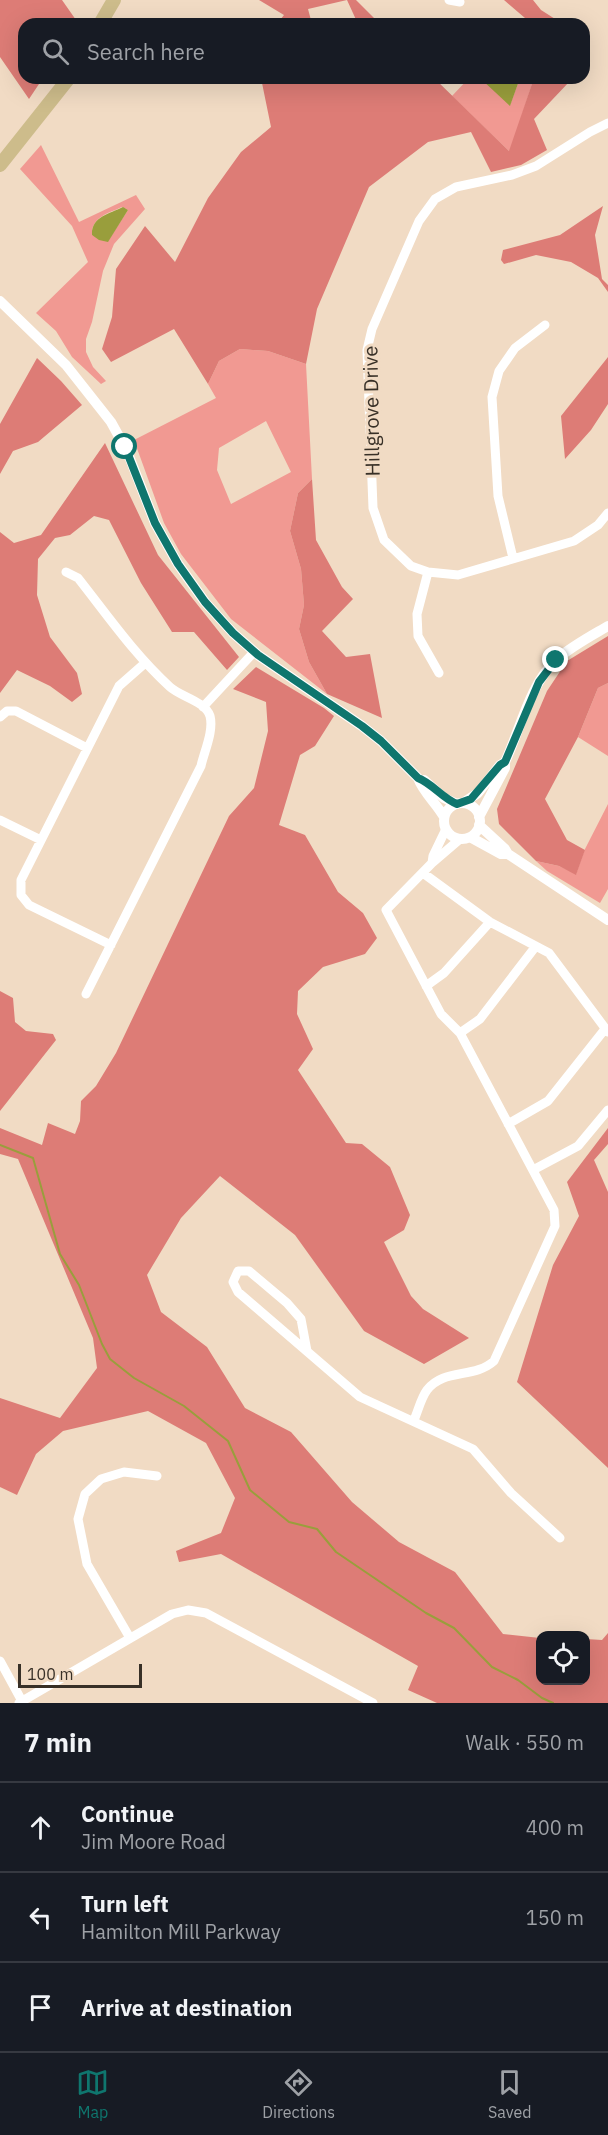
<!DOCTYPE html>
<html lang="en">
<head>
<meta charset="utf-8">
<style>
  :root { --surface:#171b24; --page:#242831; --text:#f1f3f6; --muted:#9ea1a6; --line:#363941; --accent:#0f766e }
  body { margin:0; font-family:"IBM Plex Sans",sans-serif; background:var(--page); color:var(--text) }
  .controls { position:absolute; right:18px; bottom:18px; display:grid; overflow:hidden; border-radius:12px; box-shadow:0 6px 24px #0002 }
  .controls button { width:54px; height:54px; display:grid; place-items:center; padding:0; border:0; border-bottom:2px solid var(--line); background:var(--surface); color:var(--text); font:30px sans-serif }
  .scale { position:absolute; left:18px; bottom:15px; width:124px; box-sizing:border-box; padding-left:6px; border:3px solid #383027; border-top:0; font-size:16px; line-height:21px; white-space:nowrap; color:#383027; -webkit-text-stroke:4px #f1dbc4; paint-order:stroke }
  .stop { position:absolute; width:18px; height:18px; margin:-14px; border:4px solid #0f766e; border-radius:50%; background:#fff }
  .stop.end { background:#0f766e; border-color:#fff; box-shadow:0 2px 6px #0008 }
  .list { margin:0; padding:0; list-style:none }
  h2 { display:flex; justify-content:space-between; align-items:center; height:78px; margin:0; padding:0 24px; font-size:26px }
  h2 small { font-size:20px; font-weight:400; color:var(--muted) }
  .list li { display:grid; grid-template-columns:39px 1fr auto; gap:18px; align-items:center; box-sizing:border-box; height:90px; padding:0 24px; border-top:2px solid var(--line) }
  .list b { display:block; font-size:22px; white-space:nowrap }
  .list p { margin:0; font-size:20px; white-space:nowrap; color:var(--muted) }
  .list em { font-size:20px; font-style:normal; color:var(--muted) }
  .icon { flex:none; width:33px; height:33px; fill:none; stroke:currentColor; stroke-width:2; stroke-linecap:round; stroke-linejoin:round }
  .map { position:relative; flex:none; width:608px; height:1703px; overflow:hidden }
  .search { position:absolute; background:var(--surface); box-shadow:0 6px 24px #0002; left:18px; right:18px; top:18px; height:66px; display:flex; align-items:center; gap:15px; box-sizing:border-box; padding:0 21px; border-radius:18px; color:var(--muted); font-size:22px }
  .sheet { height:348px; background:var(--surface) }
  nav { display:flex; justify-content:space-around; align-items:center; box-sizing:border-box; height:84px; border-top:2px solid var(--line); background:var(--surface); font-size:16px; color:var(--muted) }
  nav a { display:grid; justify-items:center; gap:3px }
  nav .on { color:var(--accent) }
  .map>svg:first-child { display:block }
  .green { fill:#f19992; fill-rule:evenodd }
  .forest { fill:#dd7c76 }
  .water { fill:#999e3c }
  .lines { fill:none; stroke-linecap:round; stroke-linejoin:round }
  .stream { stroke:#999e3c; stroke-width:2 }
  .minor { stroke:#fff; stroke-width:9 }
  .tertiary { stroke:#fff; stroke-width:10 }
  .primary { stroke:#cdbc8b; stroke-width:14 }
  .route { stroke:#0f766e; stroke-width:8 }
  .labels { text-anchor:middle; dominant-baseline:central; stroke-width:6; stroke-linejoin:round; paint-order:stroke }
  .street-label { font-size:20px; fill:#383027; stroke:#f1dbc4 }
</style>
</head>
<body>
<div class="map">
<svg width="608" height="1703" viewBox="0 0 608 1703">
  <rect width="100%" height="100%" fill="#f1dbc4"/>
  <!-- green -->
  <path class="green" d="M469,78H482L510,105L520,78H534L510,152L452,96Z
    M41,145L79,222L136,195L145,209L114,244L103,271L92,322L86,339V352L93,367L106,381L101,384L72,357L56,331L36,313L88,262L72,226L20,169ZM122,207L128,210L108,241L92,235C91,217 109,213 122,207Z
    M240,349L268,351L306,364L312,479L298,493L290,531L301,569L304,605L299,629L309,662L327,694L231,619L181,554L164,523L134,440L216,398L208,384L219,361ZM266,421L291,472L231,504L217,470L219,448Z
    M608,683V756L578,737L598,688Z
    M608,804V889L600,903L547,871L536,861L559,866L576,874L585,849Z"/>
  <!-- forest -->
  <path class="forest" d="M0,0H62L76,20L75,24H24V78H43L29,99L0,57Z
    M259,0H356L380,24H358L347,0L308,9L312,24H277L284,15Z
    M504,0H533L541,10L563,24H532Z
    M257,78H434L509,151L534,78H571L570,81L534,119L547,150L521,165L491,172L471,132L428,142L369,187L317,309L306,364L268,351L240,349L219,361L208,384L174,329L111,362L102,349L112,317L116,269L145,226L175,262L208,198L241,152L271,127L262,83Z
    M603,206L595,235L602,279L608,285V292L598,278L571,262L536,255L504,264L501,260L503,250L560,235Z
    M608,357V404L591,430L565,459L561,416Z
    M37,358L61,381L82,405L38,442L13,451L0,474V424Z
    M105,443L158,555L239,657L227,670L194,632H172L141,583L109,520L94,516L70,535L55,538L38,559L37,595L50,637L77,673L82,694L72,702L50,686L17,670L0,693V532L14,543L41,535Z
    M312,479L316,540L342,587L353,599L322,631L346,657L370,654L382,718L327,694L309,662L299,629L304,605L301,569L290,531L298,493Z
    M608,636V683L598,688L578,737L545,799L567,840L585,850L576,875L559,866L536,861L499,824L497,809L547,691L567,661Z
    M256,667L324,708L334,716L315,746L300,755L279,825L305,835L338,892L363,913L377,938L365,954L323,967L298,991L297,1014L313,1049L298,1070L346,1143L362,1144L390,1167L410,1215L404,1230L384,1242L411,1296L423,1309L469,1338L424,1364L364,1331L295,1235L220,1176L181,1218L147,1275L161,1312L207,1347L245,1408L291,1432L352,1502L399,1542L455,1572L503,1634L540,1638V1680H586V1639L602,1640L608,1633V1703H437L408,1690L418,1666L221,1554L179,1562L176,1551L221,1533L235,1498L206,1443L148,1411L63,1431L36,1454L17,1495L0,1487V1398L60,1418L97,1368L93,1338L18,1159L0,1154V1128L42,1145L48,1123L75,1134L80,1121L81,1101L96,1086L116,1053L229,816L254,788L268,731L266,702L233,689Z
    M0,991L13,998L15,1022L26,1031L53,1034L56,1040L0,1111Z
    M608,1128V1144L594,1160L608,1192V1468L517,1382L553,1265L579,1216L567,1182Z"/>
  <!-- water -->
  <path class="water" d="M482,78H520L510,106L481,79Z
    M123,207L128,210L108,242L99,240L92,235C91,217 109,214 123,207Z"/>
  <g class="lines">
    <!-- stream -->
    <path class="stream" d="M0,1145L33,1158L60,1254L79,1285L102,1344L110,1359L134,1378L184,1406L228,1441L250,1490L289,1522L317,1529L336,1552L426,1613L454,1628L492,1667L518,1680L542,1698L553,1703"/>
    <!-- minor -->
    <path class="minor" d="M449,0L460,2
      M608,123L590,132L536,166L512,175L456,187L435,199L419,221L372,329L367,350L373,508L384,540L411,566L428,572L458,575L574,541L598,525L608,513
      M513,558L498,496L492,397L499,371L515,348L545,325
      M66,572L78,578C108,616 134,654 170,687C181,697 205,701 210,716C214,731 204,752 201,766L86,994
      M428,572L417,614L418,636L439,673
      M203,707L254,652
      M0,717L7,711H16L87,748
      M0,820L41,840
      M432,863L433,856L446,829
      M423,873L490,922L549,953L608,1032
      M111,945L29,905L21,895V880L119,686L144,664
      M426,986L444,973L490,922
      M460,1033L480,1019L536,946
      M508,1124L548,1101L605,1029
      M533,1170L578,1146L608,1110
      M307,1351L301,1319L287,1303L249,1271H238L233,1282L238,1292L360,1397L473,1449L511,1493L560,1538
      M414,1420C418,1411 421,1398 427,1390C444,1368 474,1379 494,1361L555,1226L554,1210L460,1033L441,1014L386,910L432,863L460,839
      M130,1638L87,1564L78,1519L85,1494L101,1479L124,1472L157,1476
      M0,1661L23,1703
      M19,1703L172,1614L188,1610L206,1613L373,1703"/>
    <!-- tertiary -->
    <path class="tertiary" d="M0,301L66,365L111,422L127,451L155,523L178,564L205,602L233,633L258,655L362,726L381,741L418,778C423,792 437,804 444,817
      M424,780L444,798L457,804
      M463,803L478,793L500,765L505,762
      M444 821a18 18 0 1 1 36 0a18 18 0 1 1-36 0Z
      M479,817L505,768V762C521,728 529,685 557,659C572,646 591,636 608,626
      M479,825L505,849L508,854L608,920
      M470,837L501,854H507"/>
    <!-- primary -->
    <path class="primary" d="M100,24L114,0
      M0,165L69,78"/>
  </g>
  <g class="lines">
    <!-- route -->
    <path class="route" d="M125,447L155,523L178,564L205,602L233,633L258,655L362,726L381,741L418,778C433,784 442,798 457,804L471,799L500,765L505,762L539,682L556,660"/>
  </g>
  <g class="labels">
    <!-- street labels -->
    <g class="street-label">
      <text transform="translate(371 411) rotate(-91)">Hillgrove Drive</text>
    </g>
  </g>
</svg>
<div class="controls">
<button><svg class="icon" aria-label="locate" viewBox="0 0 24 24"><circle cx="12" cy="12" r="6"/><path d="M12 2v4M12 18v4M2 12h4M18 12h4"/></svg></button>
</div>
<div class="scale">100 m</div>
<div class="stop" style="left:125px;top:447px"></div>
<div class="stop end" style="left:556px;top:660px"></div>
<div class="search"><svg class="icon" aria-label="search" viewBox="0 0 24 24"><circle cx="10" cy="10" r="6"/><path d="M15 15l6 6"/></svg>Search here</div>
</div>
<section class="sheet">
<h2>7 min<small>Walk · 550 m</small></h2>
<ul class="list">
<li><svg class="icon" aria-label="ahead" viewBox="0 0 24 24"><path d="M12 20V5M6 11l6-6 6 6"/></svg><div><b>Continue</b><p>Jim Moore Road</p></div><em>400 m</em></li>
<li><svg class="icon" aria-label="left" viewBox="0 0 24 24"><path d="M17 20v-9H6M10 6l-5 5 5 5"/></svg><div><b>Turn left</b><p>Hamilton Mill Parkway</p></div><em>150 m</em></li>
<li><svg class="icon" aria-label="arrive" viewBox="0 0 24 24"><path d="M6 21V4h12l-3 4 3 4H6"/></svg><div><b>Arrive at destination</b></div></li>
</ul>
</section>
<nav>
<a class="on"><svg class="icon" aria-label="map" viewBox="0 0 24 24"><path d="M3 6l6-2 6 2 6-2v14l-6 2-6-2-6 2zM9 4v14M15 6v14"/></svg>Map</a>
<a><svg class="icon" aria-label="directions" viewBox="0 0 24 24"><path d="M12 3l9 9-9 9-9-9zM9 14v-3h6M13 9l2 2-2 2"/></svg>Directions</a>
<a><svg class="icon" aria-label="saved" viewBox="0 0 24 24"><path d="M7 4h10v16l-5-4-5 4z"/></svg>Saved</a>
</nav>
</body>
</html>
